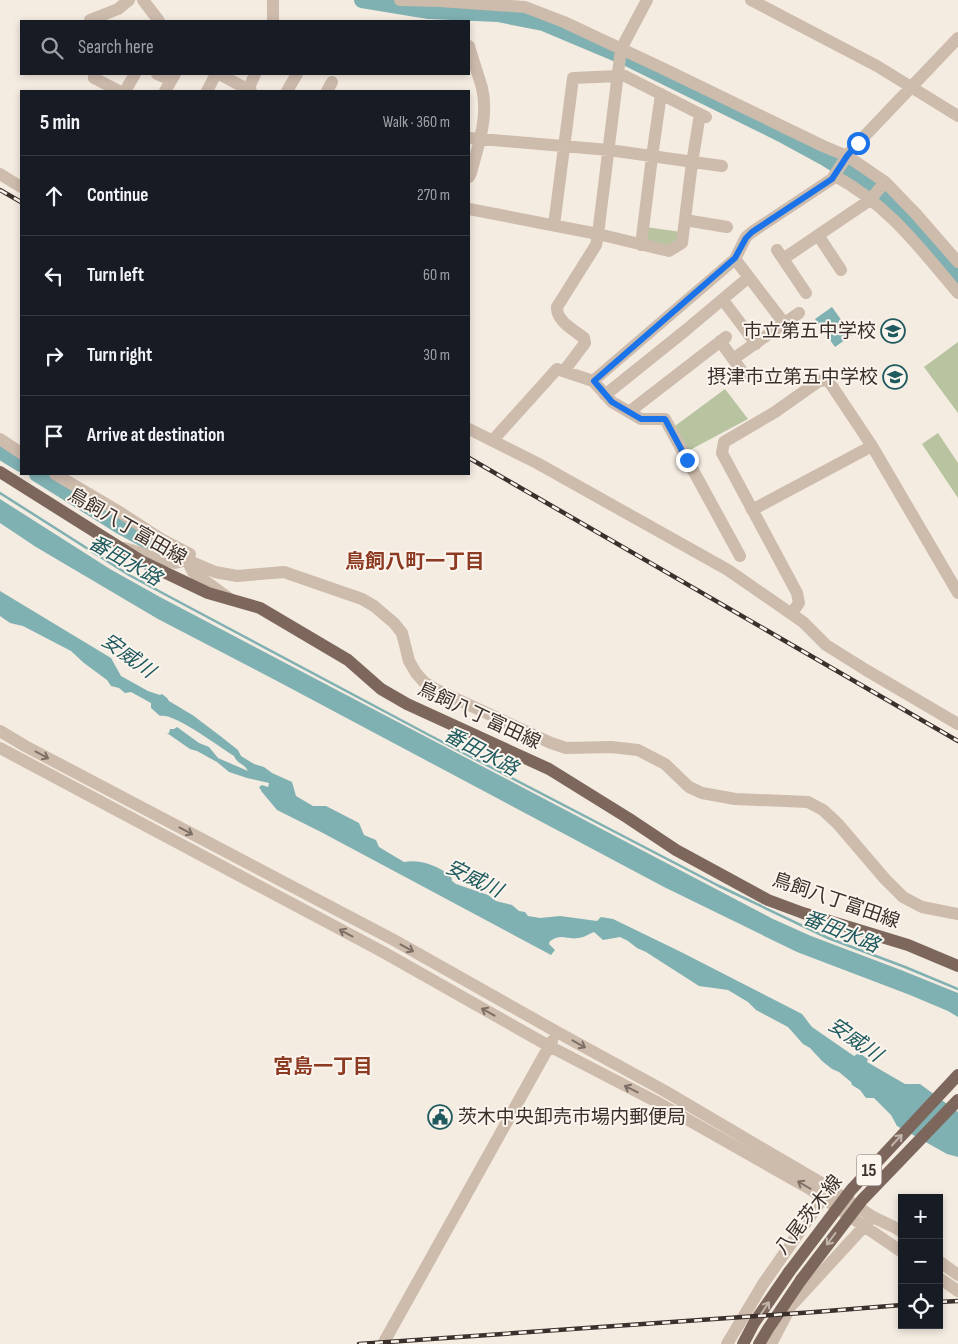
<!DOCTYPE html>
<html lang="en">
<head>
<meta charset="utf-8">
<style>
  :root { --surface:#171b24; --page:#242831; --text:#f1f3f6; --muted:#9ea1a6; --line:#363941 }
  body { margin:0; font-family:"Sofia Sans Condensed","Noto Sans JP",sans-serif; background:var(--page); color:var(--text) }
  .controls { position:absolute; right:15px; bottom:15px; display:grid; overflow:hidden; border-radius:0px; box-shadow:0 2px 8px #0003 }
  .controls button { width:45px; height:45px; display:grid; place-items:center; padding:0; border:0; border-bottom:1px solid var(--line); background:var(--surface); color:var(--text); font:25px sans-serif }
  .stop { position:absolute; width:15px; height:15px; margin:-11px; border:4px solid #1a73e8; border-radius:50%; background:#fff }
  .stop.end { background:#1a73e8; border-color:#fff; box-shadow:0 1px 5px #0008 }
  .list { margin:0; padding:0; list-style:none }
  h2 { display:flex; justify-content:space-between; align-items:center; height:65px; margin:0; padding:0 20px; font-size:21px }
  h2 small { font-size:16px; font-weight:400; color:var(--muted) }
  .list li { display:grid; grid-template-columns:32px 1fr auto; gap:15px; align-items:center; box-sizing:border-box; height:80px; padding:0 20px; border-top:1px solid var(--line) }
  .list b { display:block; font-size:19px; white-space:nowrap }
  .list em { font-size:16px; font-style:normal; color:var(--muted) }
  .icon { flex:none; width:28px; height:28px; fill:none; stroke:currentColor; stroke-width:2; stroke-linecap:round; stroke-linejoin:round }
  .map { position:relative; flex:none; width:958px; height:1344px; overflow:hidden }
  .search { position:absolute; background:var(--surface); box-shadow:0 2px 8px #0003; left:20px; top:20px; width:450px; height:55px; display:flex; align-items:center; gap:12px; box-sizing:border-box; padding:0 18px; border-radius:0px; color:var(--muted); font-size:19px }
  .panel { position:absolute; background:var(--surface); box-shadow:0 2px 8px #0003; left:20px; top:90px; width:450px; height:385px; border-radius:0px }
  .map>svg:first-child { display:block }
  .green { fill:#b8c4a0 }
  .water { fill:#7fb0b2 }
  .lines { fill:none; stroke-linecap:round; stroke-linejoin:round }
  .stream { stroke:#7fb0b2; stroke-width:2.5 }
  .river { stroke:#7fb0b2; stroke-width:16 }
  .minor { stroke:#cdbbac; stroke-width:12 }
  .major { stroke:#7d675c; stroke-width:12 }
  .rail-casing { stroke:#3b302b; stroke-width:4.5 }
  .rail { stroke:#fbf5ee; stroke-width:2.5; stroke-dasharray:8; stroke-linecap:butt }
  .major-bridge { stroke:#7d675c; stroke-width:12 }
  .oneway { stroke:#7d6f65 }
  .oneway2 { stroke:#c2b5ac }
  .route { stroke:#1a73e8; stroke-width:6 }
  .labels { text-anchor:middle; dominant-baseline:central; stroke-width:4; stroke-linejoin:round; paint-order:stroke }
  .shield { fill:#fbf5ee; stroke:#756b66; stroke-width:1 }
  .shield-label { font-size:18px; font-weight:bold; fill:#3b302b }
  .poi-label { font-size:19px; fill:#3b302b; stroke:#fbf5ee; text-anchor:end }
  .street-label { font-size:19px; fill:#3b302b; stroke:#fbf5ee }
  .water-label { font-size:20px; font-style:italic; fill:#1f5a5e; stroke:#fbf5ee }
  .neighbourhood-label { font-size:20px; font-weight:bold; fill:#8c3b22; stroke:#fbf5ee }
</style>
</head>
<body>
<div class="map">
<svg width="958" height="1344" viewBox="0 0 958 1344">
  <rect width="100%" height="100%" fill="#f4ebe1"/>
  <!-- green -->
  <path class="green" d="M646,227L681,232L680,239L670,247L649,241L645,237Z
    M958,342V413L924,367Z
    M725,389L748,419L688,451L675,426Z
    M938,433L958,463V498L922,444Z"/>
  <!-- water -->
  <path class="water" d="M832,307L852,335L835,347L815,319Z
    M0,499L110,569L160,597L773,919L811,936L901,970L958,993V1017L948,1011L910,995L797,952L664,887L277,681L158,619L36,547L0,523Z
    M0,591L111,658L121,676L148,691L160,695L162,694L167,698L169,701L194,716L203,723L219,735L238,750L241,756L254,764L264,767L272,773L292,782L296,796L313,806H326L359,823L364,835L376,840L379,847L404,862C421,859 436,866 451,875L452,881L456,884L488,895L496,901L512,905L519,911L525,912L528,916L540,918L560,916L597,921L601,917L613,919L681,952L802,1014L812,1027L854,1056L859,1053L868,1059L867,1062L905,1084H920L958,1112V1157L947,1154L897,1126L891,1115L874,1098H866L860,1090L852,1085L851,1082L839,1072L832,1069L822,1061L810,1048L803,1044L788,1027L756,1010L748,1002L728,990L699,986L646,952L637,948L628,941L620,937L603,940L594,932C589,934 583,938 578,938C566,940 563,933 550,941L549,944L555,950L551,955L321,832L277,810L262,792L259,787L262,785L268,787L269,783L247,778L229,772L217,762L197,751L190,749L167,733H169L170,729H174L177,727L199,743L209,747L218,758L248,771C244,763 238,765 234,756C219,747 175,713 160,716L151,708V703L131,692L125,693L119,688L111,686L107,680L84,663L71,651L23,626L10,623L0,616Z"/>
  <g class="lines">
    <!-- stream -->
    <path class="stream" d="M0,493L129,575L183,604L429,735L719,886L828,938L905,967L958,989"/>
    <!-- river -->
    <path class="river" d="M362,0L429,11L498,14L543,23L631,60L781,134L825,158L849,173L883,197L910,224L958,280
      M0,451L21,464
      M37,474L120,526L178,558"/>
    <!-- minor -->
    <path class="minor" d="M143,0L159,21
      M400,0L439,1L525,7L564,22L664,69L823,146L847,156L885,182L916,214L958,262
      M751,0L877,66L958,116
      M90,21V20L118,9L129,0
      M273,21V0
      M469,46C473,60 478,74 482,88C489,116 478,146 471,173L469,177
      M619,73L706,117
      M94,74V78L119,91
      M157,74L171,80
      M219,74L251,91
      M248,90L255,74
      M125,91L135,74
      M165,91L175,74
      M207,91L216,74
      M287,91L297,74
      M327,91L332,82
      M469,138L609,150L722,166
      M0,174L21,187
      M835,176C887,204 920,248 958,293
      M469,209L598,234L669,251L682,243L692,163L700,114
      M685,220L727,227
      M554,225L573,78L618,76
      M818,235L841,270
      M641,245L652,157L661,94
      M777,250L806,293
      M735,259L784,323
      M783,259L870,200L885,182
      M723,300L756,344
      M720,341L744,374
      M733,359L799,313
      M564,371L585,343L584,338C574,330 556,321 557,307L596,245L598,234L621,49L647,0
      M593,381L735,259L746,237L752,232L832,179L847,156L858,143L958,38
      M605,395L686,330L749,277
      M629,412L726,337
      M469,429L537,463L728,570L803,622L826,645L866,670L958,724
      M0,439L21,453
      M493,440L557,369L593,381L612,402L641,419H665L740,556
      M55,474L121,513L161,539L190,554L187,560L193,572L230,599
      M752,510L872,446
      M124,548L175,563L187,560L215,572L237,576L284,572L362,599L374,606L394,623L402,633L409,661L416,673L424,682L437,690L551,743L566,748L611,747L638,750L665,764L689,787L702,793L735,799L808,802L823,810L838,824L885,879L903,897L922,907L958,914
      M791,614L799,603L797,593L722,453L724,442L775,412L819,381L828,380L872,446L958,593
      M0,731L25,746L392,939L557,1032L663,1090L823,1184L873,1217L894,1227L902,1232
      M0,748L383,952L549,1046L655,1101L810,1189L902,1252
      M939,1261L958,1275
      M939,1278L958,1291
      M383,1344L552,1041
      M727,1344L763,1284L823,1198
      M771,1344L791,1306L870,1220"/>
    <!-- major -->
    <path class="major" d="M0,472L143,562L208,593L260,608L348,660L381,689L407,704L549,769L628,818L676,850L768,900L803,913L908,945L958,966
      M743,1344L754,1323L789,1272
      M759,1344L768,1329L801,1280"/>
    <!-- rail casing -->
    <g class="rail-casing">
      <path id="rail" d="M0,190L21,202
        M469,458L958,741
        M939,1302L958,1301
        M359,1344L815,1312L902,1305"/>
    </g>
    <!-- rail -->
    <use href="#rail" class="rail"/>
    <!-- major-bridge -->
    <path class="major-bridge" d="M789,1272L851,1190L958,1075
      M801,1280L862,1200L958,1100"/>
  </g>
  <!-- one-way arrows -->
  <defs><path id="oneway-shaft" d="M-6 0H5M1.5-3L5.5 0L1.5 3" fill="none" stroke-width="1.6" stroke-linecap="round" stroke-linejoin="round" transform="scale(1.25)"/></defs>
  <g class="oneway">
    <use href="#oneway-shaft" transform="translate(42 755) rotate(28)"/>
    <use href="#oneway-shaft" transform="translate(186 831) rotate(28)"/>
    <use href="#oneway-shaft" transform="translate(346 933) rotate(-152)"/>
    <use href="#oneway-shaft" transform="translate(407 948) rotate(29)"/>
    <use href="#oneway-shaft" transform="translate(488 1012) rotate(-151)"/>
    <use href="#oneway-shaft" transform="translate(579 1044) rotate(29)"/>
    <use href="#oneway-shaft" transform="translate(631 1089) rotate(-153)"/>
    <use href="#oneway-shaft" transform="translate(804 1185) rotate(-150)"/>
  </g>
  <g class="oneway2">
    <use href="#oneway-shaft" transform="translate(897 1140) rotate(-47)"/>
    <use href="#oneway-shaft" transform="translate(831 1239) rotate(127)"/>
    <use href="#oneway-shaft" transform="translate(765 1308) rotate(-56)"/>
  </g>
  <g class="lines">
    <!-- route -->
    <path class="route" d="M687,460L665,419H641L612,402L594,381L735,258L746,238L752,232L832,179L847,156L858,143"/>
  </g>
  <!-- icons -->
  <defs>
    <g id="school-ring" transform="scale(1.25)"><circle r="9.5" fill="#fbf5ee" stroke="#1f5a5e" stroke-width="1.5"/><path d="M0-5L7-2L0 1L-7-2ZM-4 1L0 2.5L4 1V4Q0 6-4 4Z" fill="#1f5a5e"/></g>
    <g id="civic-ring" transform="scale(1.25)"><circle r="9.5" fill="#fbf5ee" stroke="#1f5a5e" stroke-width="1.5"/><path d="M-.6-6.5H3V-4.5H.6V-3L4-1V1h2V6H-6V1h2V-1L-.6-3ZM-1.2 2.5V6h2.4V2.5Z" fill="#1f5a5e"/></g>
  </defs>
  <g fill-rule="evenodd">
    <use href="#school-ring" x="893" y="331"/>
    <use href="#school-ring" x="895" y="377"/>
    <use href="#civic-ring" x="440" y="1117"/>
  </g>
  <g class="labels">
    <!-- shield labels -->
    <rect class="shield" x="856.5" y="1154.5" width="25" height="31" rx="4"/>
    <g class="shield-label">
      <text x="869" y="1170">15</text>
    </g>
    <!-- poi labels -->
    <g class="poi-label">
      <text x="876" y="331">市立第五中学校</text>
      <text x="878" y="377">摂津市立第五中学校</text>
      <text x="458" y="1117" text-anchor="start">茨木中央卸売市場内郵便局</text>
    </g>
    <!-- street labels -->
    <g class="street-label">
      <text transform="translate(127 527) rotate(30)">鳥飼八丁富田線</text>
      <text transform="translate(479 716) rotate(25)">鳥飼八丁富田線</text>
      <text transform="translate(836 901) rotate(19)">鳥飼八丁富田線</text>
      <text transform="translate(809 1215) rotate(-52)">八尾茨木線</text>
    </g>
    <!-- water labels -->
    <g class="water-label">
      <text transform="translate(125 561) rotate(30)">番田水路</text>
      <text transform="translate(128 656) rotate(36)">安威川</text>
      <text transform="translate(481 752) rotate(28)">番田水路</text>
      <text transform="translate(474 879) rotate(26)">安威川</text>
      <text transform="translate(841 932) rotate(22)">番田水路</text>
      <text transform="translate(855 1040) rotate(35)">安威川</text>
    </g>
    <!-- neighbourhood labels -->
    <g class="neighbourhood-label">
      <text x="415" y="562">鳥飼八町一丁目</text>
      <text x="323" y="1067">宮島一丁目</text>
    </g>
  </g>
</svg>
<div class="controls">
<button>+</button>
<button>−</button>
<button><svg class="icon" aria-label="locate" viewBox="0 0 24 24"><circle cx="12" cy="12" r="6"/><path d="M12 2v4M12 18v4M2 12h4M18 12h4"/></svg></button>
</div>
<div class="stop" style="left:858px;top:143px"></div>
<div class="stop end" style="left:687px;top:460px"></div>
<div class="search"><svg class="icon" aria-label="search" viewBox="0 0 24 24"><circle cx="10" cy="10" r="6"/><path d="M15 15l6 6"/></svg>Search here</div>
<section class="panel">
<h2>5 min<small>Walk · 360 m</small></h2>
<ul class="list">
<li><svg class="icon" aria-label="ahead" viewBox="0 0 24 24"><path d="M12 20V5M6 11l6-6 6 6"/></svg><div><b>Continue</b></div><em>270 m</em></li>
<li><svg class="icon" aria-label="left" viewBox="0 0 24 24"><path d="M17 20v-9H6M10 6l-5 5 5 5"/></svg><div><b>Turn left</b></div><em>60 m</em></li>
<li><svg class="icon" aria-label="right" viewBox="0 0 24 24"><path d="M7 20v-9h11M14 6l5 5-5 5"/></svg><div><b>Turn right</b></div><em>30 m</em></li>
<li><svg class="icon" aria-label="arrive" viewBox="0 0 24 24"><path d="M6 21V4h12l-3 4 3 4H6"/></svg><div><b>Arrive at destination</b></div></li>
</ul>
</section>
</div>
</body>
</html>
